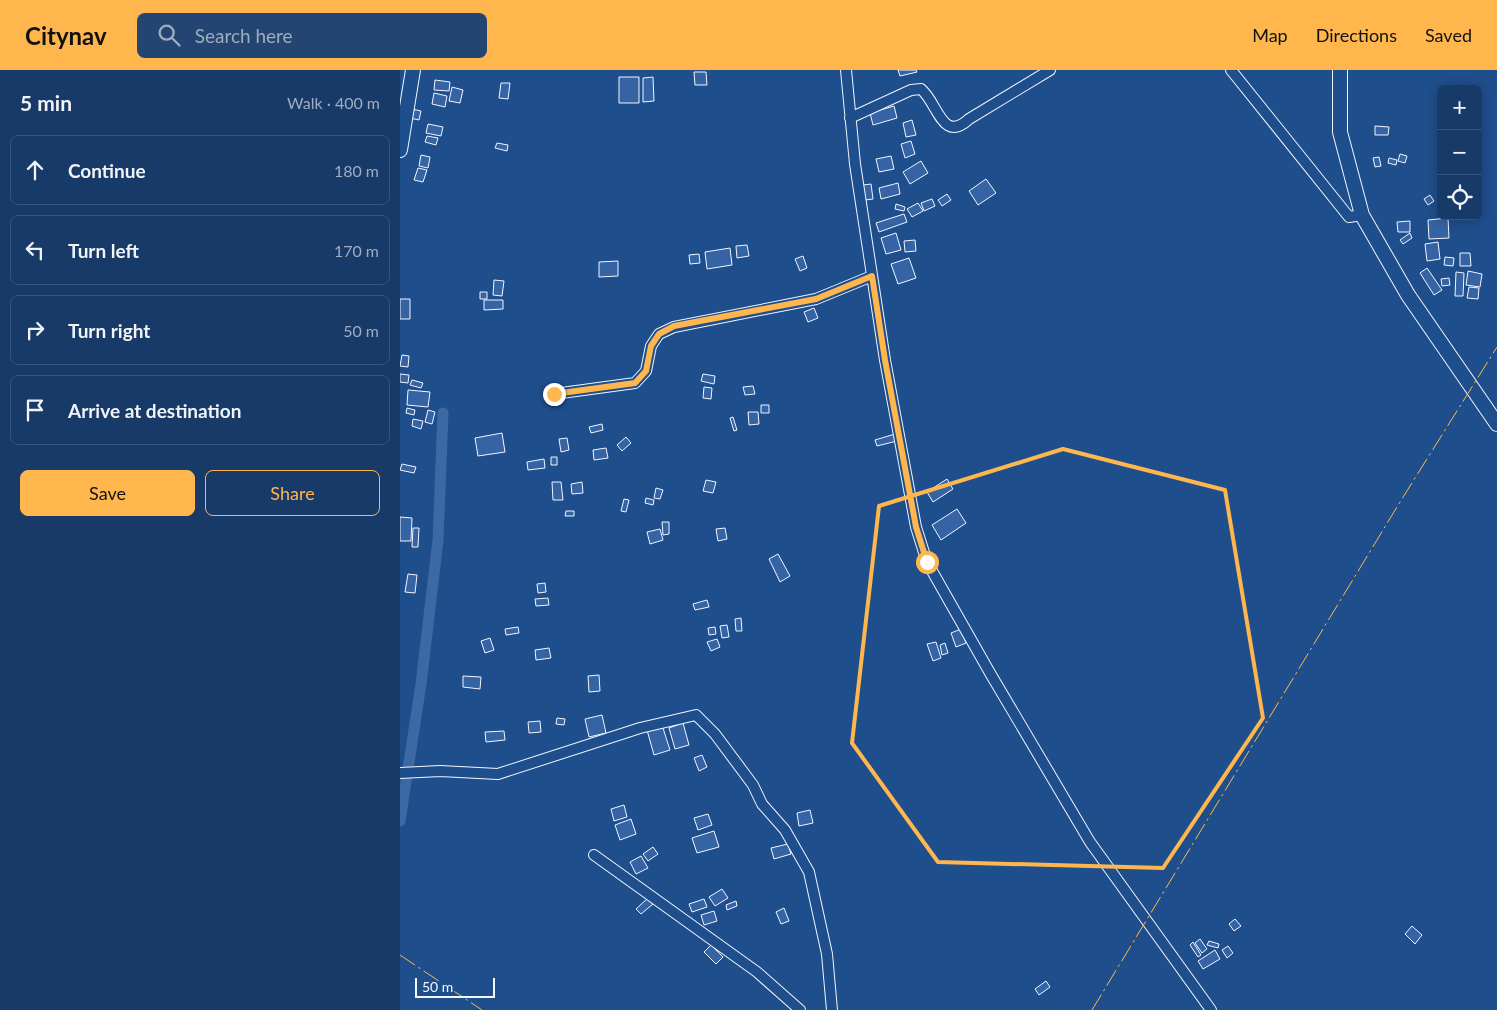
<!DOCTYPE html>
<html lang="en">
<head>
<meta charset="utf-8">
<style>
  :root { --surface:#173a69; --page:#244571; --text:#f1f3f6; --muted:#9eadc0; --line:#36547d; --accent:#ffb74d }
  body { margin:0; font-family:Lato,sans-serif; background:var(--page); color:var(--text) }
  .controls { position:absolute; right:15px; top:15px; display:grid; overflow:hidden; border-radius:8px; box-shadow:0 2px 12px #0003 }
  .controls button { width:45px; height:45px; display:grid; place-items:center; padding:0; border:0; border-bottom:1px solid var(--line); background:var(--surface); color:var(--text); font:25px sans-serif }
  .scale { position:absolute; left:15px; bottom:12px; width:80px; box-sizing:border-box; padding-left:5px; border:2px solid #f2f6ff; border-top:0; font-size:14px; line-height:18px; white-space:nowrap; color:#f2f6ff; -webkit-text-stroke:4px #1f4e8c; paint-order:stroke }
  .stop { position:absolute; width:15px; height:15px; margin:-11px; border:4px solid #ffb74d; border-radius:50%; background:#fff }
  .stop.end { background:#ffb74d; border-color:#fff; box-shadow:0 1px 5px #0008 }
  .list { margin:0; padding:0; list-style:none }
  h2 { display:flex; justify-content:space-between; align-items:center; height:65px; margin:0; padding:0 20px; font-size:21px }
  h2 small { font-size:16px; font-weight:400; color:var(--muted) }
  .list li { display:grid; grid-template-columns:32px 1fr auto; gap:15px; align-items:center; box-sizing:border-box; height:70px; margin:0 10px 10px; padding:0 10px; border:1px solid var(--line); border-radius:8px }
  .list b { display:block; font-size:19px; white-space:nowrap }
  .list em { font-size:16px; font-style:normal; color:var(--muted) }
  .actions { display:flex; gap:10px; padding:15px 20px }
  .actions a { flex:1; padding:11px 0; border:1px solid var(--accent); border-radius:8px; text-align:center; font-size:18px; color:var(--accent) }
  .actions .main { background:var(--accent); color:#111 }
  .icon { flex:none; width:28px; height:28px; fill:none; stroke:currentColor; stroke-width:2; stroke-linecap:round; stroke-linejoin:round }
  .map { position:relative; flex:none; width:1097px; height:940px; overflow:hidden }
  header { display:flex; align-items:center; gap:30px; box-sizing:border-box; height:70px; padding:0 25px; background:var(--accent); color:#111 }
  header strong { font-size:24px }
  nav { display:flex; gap:28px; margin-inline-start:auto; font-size:18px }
  .search { width:350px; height:45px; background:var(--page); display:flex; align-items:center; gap:12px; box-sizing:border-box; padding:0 18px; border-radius:8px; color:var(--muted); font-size:19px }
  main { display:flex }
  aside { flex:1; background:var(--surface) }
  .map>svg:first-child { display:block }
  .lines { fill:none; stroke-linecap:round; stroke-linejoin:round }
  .canal { stroke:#3b69a3; stroke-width:11 }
  .building { fill:#3563a3; stroke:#f2f6ff }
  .street-casing { stroke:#f2f6ff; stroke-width:12 }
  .secondary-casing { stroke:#f2f6ff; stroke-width:16 }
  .street { stroke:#1f4e8c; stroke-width:10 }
  .secondary { stroke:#1f4e8c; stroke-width:14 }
  .power { stroke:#ffb74d; stroke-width:1; stroke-dasharray:18 4 2.5 4; stroke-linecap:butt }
  .route { stroke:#ffb74d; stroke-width:6 }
  .marked { fill:none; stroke:#ffb74d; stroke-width:4; stroke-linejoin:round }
</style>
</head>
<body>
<header>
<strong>Citynav</strong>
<div class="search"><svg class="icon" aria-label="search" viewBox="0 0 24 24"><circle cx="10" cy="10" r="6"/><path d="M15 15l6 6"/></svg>Search here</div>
<nav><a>Map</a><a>Directions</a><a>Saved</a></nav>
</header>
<main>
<aside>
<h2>5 min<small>Walk · 400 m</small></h2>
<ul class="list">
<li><svg class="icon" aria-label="ahead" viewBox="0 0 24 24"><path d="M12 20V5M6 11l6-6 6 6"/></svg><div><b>Continue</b></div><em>180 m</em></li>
<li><svg class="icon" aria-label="left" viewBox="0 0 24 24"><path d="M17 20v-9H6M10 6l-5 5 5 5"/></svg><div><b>Turn left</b></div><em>170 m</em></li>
<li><svg class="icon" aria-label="right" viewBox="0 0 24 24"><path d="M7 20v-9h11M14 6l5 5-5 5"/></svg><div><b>Turn right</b></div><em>50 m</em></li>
<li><svg class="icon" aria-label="arrive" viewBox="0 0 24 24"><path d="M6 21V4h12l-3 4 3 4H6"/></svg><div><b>Arrive at destination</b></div></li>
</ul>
<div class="actions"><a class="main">Save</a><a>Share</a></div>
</aside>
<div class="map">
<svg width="1097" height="940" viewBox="0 0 1097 940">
  <rect width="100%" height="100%" fill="#1f4e8c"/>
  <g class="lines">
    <!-- canal -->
    <path class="canal" d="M0,751L21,614L38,470L43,343"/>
  </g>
  <!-- building -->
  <path class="building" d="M498,0H516L517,2L500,6Z
    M294,2H306L307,15H295Z
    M219,7H239V33H219Z
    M253,7L254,31L243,32V8Z
    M35,10L50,12L49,21L34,20Z
    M101,13H110L108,29L99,28Z
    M52,17L63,20L60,33L49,31Z
    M34,23L47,26L45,37L32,34Z
    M494,36L497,48L473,55L470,43Z
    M12,39L21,41L19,50L10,48Z
    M512,50L516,65L506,67L503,53Z
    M28,54L43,57L41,66L26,63Z
    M975,56L989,57L988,65H975Z
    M27,66L38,68L36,75L25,72Z
    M511,71L515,84L505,88L501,74Z
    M97,73L108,75L107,81L95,78Z
    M1000,84L1007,86L1005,93L998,91Z
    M21,85L30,87L28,98L19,96Z
    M491,86L494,99L479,102L476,89Z
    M979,87L981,96L975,97L973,88Z
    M989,88L997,90L996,95L988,93Z
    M521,91L528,103L510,114L503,102Z
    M18,98L27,100L23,112L14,110Z
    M586,109L596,123L578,135L569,121Z
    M498,113L500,124L481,129L479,118Z
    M471,114L473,129L465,130L463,115Z
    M547,124L551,130L542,136L538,130Z
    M1030,125L1034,131L1028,135L1024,129Z
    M532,129L535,136L524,141L521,133Z
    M518,133L523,141L512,147L507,139Z
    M496,134L505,137L504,141L495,139Z
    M504,144L507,152L479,162L476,153Z
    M1048,148L1049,168L1029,169L1028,150Z
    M1010,151V162H998L997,152Z
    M496,163L501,180L486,184L481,168Z
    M1010,163L1012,168L1003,174L1000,170Z
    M515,170L516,181L505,182L504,171Z
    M1038,172L1040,189L1027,191L1025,174Z
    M347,175L349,186L337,188L336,176Z
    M330,178L332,195L307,199L305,182Z
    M1060,183H1070L1071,196H1060Z
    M299,184L300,193L290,194L289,185Z
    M403,186L407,198L400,201L395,189Z
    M1045,187L1054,188L1053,196L1044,195Z
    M509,188L516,208L498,214L491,194Z
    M218,191V206L199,207V192Z
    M1027,198L1042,220L1034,225L1020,203Z
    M1068,201L1082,204L1080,217L1066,215Z
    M1056,202L1064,203L1063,226H1055Z
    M1049,208L1050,215L1042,216L1041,209Z
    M94,210L104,211L102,226L93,225Z
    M1069,217L1079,218L1078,229L1067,228Z
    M80,222H87V229H80Z
    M0,229H10V249H0Z
    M84,230H103V239L84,240Z
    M414,238L418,248L408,252L404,242Z
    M2,285L9,286L8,297L0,296Z
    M0,304L9,305L8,313L0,312Z
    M303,304L315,306L314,314L301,311Z
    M12,310L23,313L21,318L10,315Z
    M353,316L355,324L345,325L343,317Z
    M304,317L312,318L311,329L303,328Z
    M8,320L30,322L28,337L7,335Z
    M361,335H369V343H361Z
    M7,338L15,340L14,345L6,343Z
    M28,340L35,342L32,354L25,352Z
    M348,342H358L359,354L349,355Z
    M333,347L337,360L334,361L330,348Z
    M13,349L23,351L21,359L12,356Z
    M202,354L203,360L191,363L189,357Z
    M102,363L105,382L78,386L75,368Z
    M495,364L497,371L477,376L475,370Z
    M226,367L231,373L222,381L217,375Z
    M167,368L169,380L161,382L159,369Z
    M206,378L208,388L194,390L193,380Z
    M151,387H157V395H151Z
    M144,389L145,398L128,400L127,392Z
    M2,394L16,397L14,403L0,400Z
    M547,409L553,419L533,432L527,422Z
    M306,410L316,412L313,423L303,421Z
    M152,412H161L163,430H153Z
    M182,412L183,423L172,424L171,414Z
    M256,418L263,420L260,429L254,428Z
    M246,428L254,430L253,435L245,433Z
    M224,429L229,430L226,442L221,441Z
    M557,439L566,453L541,470L532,455Z
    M166,441H174V446H165Z
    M0,447L12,448L11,471H0Z
    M262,452H269V464L263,465Z
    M13,458H19L18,477H12Z
    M325,458L327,469L318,471L316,459Z
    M260,459L263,470L250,474L247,462Z
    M378,484L390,506L380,512L369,489Z
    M8,504L17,505L15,523L5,522Z
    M145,513L146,522L138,523L137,514Z
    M148,528L149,535L136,536L135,529Z
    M307,530L309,537L295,540L293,534Z
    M341,548L342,561H336L335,549Z
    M327,555L329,567L322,568L320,556Z
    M118,557L119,563L106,565L105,559Z
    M315,557L316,564L309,565L308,558Z
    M561,559L566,573L556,577L551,563Z
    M90,568L94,580L85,583L81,571Z
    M317,569L320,577L311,581L307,572Z
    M536,572L541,588L533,591L527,574Z
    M545,573L548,583L542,585L540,575Z
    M149,578L151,588L136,590L135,580Z
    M199,605L200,621L189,622L188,606Z
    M63,606L81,607L80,619L63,617Z
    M202,645L206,663L189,667L185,649Z
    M157,648L165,649L164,655L156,654Z
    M140,651L141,662L129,663L128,652Z
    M283,653L289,675L275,679L269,658Z
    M262,655L270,680L254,685L247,660Z
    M104,661L105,670L86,672L85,662Z
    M302,685L307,697L299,701L294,688Z
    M224,735L227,747L214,751L211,739Z
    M410,740L413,753L399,756L397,743Z
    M308,744L312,755L298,760L294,748Z
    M231,749L236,764L220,770L215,755Z
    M314,761L319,777L297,783L292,768Z
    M388,774L391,784L374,789L371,778Z
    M253,777L258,784L248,791L243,784Z
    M241,786L248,798L236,804L230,792Z
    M322,819L328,828L315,836L309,827Z
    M248,828L253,834L241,844L236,839Z
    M304,829L307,837L292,842L289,834Z
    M336,831L337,836L327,840L326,835Z
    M384,838L389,851L381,854L376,842Z
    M314,841L317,851L304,855L301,845Z
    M835,849L841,856L834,861L829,854Z
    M1012,856L1022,865L1015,874L1005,864Z
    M800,869L807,879L802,883L795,873Z
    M809,871L819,874L818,878L807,875Z
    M793,872L801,885L798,887L790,875Z
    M311,875L323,887L316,894L304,882Z
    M828,876L833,883L827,888L822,880Z
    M815,880L820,889L803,899L798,891Z
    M646,911L650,917L639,925L635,919Z"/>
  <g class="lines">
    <!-- street casing -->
    <g class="street-casing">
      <path id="street" d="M446,0L455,94L485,290L516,457L527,492L590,603L690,772L811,940
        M831,0L949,147L962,145
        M450,48L511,20L521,19C538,33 542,74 569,49L650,0
        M154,324L235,313L246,301L251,276L259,264L274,257L416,229L472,206
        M0,703L40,701L98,704L240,658L296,645L315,664L353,715L362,734L385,760L409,802L427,884L432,940
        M194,785L357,902L400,940"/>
    </g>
    <!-- secondary casing -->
    <g class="secondary-casing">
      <path id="secondary" d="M940,0V62L962,145L1008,225L1097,354
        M0,80L13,0"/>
    </g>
    <!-- street -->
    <use href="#street" class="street"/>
    <!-- secondary -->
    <use href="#secondary" class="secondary"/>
    <!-- power -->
    <path class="power" d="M0,885L82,940
      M692,940L1000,432L1097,277"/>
  </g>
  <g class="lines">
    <!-- route -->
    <path class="route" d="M154,324L235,313L246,301L251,276L259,264L274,256L416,229L472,206L485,290L516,457L527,492"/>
  </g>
  <!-- marked area -->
  <path class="marked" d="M663,379L825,420L863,648L763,798L538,792L452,673L479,436Z"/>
</svg>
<div class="controls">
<button>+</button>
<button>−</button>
<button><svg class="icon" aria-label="locate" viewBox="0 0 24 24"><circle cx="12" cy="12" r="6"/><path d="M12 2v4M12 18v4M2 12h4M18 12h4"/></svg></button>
</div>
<div class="scale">50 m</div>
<div class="stop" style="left:527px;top:492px"></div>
<div class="stop end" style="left:154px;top:324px"></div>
</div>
</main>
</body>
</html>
